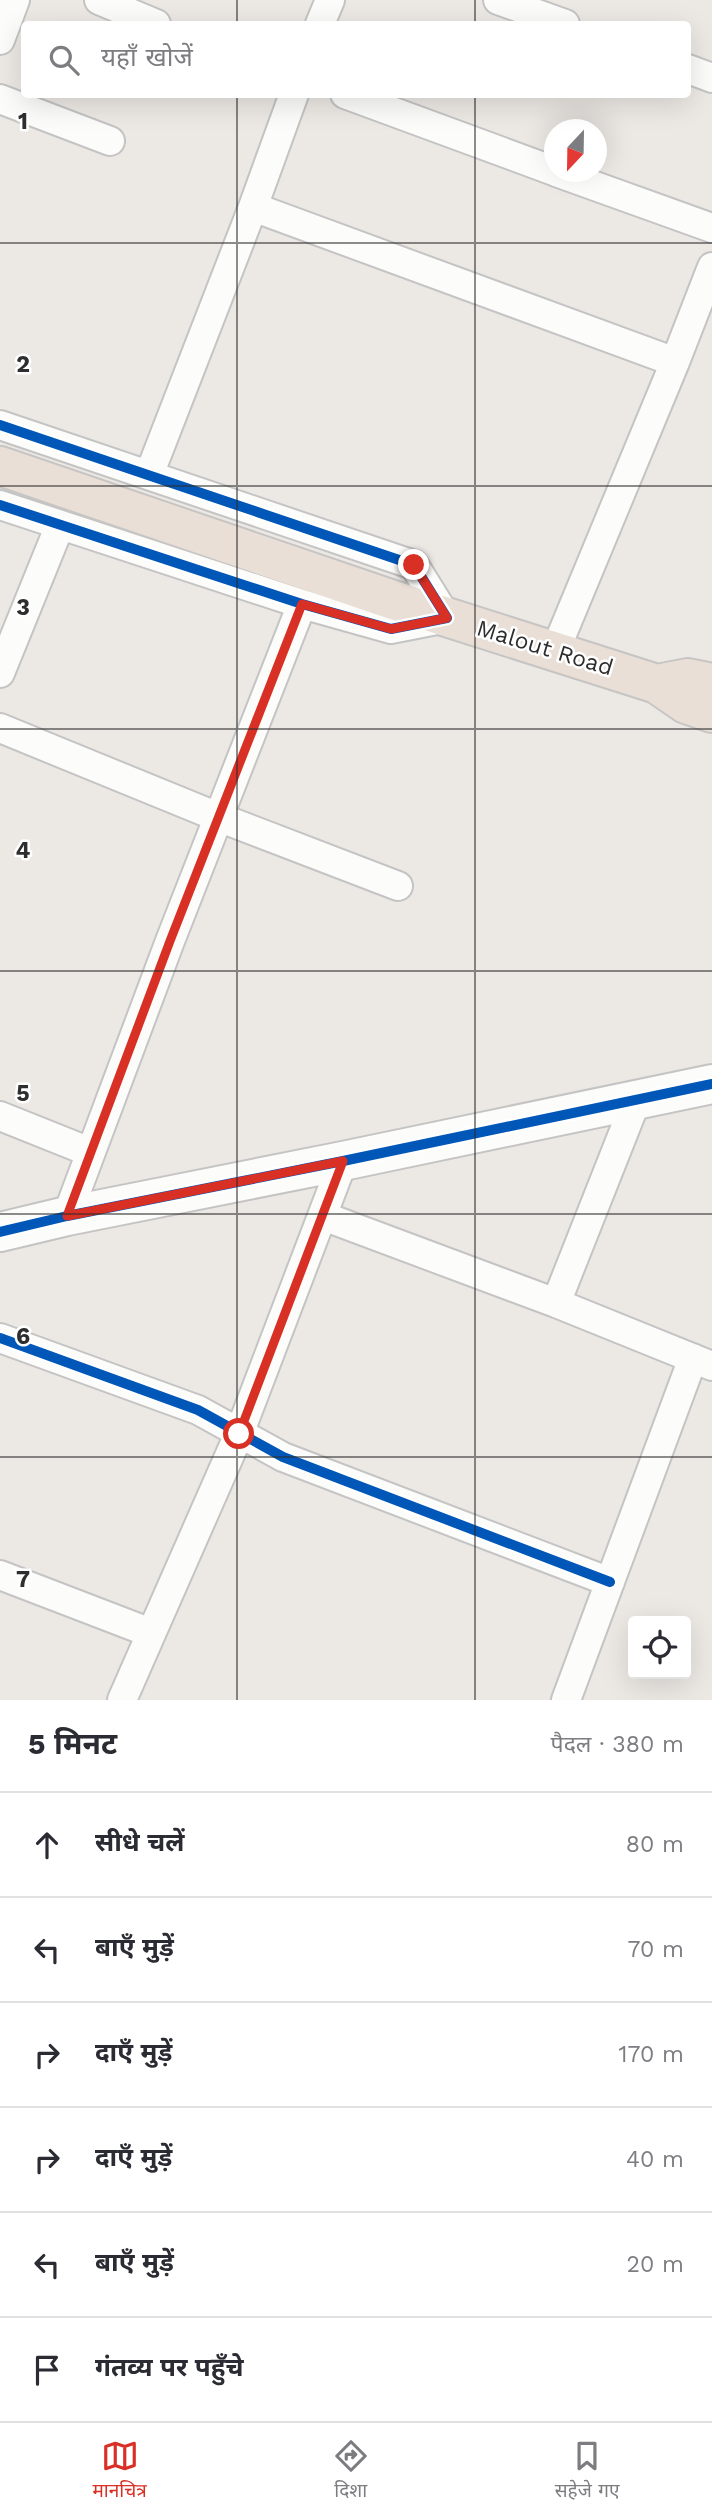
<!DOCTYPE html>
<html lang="hi">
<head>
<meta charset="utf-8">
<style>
  :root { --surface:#fff; --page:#f2f2f3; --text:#2b2b33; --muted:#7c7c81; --line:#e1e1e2; --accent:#d93025 }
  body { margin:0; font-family:"Work Sans","Noto Sans Devanagari",sans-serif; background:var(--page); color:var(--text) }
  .controls { position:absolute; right:21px; bottom:21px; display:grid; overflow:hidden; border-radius:7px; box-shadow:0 7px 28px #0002 }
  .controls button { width:63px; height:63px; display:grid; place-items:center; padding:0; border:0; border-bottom:2px solid var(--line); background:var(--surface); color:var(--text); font:35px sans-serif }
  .compass { position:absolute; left:544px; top:119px; width:63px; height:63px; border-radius:50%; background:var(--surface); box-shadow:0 7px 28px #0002; rotate:202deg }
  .stop { position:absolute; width:21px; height:21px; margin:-16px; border:5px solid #d93025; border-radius:50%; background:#fff }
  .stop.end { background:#d93025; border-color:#fff; box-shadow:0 2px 7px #0008 }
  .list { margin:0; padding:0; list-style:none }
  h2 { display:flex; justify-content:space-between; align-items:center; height:91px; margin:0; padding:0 28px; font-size:30px }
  h2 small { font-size:23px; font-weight:400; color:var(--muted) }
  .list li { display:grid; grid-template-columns:46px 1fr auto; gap:21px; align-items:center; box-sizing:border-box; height:105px; padding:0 28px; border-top:2px solid var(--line) }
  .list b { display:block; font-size:26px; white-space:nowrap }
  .list em { font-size:23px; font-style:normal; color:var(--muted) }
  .icon { flex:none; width:38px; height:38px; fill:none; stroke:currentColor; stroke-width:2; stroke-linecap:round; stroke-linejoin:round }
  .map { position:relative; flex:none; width:712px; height:1700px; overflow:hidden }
  .search { position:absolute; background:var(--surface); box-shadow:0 7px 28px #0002; left:21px; right:21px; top:21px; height:77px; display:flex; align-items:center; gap:18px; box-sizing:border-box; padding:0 24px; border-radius:7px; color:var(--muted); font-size:26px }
  .sheet { height:721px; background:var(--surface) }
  nav { display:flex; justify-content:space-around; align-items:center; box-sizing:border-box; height:98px; border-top:2px solid var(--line); background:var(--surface); font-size:19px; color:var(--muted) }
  nav a { display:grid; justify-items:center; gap:4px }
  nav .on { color:var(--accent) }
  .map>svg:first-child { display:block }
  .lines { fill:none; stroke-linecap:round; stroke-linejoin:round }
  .street-casing { stroke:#c5c4c5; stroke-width:32 }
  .secondary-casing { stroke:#c5c4c5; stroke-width:42 }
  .highway-casing { stroke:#c6c5c4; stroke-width:42 }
  .street { stroke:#fcfcfb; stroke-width:28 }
  .secondary { stroke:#fcfcfb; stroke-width:38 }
  .highway { stroke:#eadfd6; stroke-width:38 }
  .cycleway-casing { stroke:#fff; stroke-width:15 }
  .cycleway { stroke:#0057b8; stroke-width:10 }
  .route { stroke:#d93025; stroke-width:9 }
  .grid { fill:none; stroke:#2e2e2e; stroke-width:2; stroke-opacity:0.55 }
  .labels { text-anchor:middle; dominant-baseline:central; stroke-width:5; stroke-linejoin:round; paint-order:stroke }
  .street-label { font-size:23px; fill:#2e2e2e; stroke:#fff }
  .grid-label { font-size:23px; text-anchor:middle; font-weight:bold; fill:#2e2e2e; stroke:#fff; stroke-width:5; stroke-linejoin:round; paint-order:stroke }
</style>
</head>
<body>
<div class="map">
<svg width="712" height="1700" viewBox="0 0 712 1700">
  <rect width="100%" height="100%" fill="#ece8e4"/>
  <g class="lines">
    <!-- street casing -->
    <g class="street-casing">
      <path id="street" d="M99,0L156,24
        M498,0L565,24
        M320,24L330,0
        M0,40L15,0
        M688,69L712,78
        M345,94L554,171
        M0,99L110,141
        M556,172L712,228
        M253,207L675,362
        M0,425L414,565L447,618L391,629L302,604L0,505
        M149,475L253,207L294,94
        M555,651L675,362L712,267
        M0,673L60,525
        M0,728L218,817L398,886
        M0,1116L90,1152
        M67,1216L170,941L302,604
        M323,1216L556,1303L712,1366
        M556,1303L636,1101
        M0,1338L198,1410L283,1457L610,1582
        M0,1575L151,1633
        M122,1700L239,1434L343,1161
        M566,1700L693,1358"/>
    </g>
    <!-- secondary casing -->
    <g class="secondary-casing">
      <path id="secondary" d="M0,1232L67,1216L343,1161L712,1084"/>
    </g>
    <!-- highway casing -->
    <g class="highway-casing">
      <path id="highway" d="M0,466L393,600L657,684L686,704L712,713
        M657,684L688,678L712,683"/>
    </g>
    <!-- street -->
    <use href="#street" class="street"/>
    <!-- secondary -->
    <use href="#secondary" class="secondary"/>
    <!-- highway -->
    <use href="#highway" class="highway"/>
    <!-- cycleway casing -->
    <g class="cycleway-casing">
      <path id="cycleway" d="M0,425L414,565L447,618L391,629L302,604L0,505
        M0,1232L67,1216L343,1161L712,1084
        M0,1338L198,1410L283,1457L610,1582"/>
    </g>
    <!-- cycleway -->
    <use href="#cycleway" class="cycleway"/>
  </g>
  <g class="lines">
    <!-- route -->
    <path class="route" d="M239,1434L343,1161L67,1216L170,941L302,604L391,629L447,618L414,565"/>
  </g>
  <!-- grid -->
  <path class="grid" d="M237,0V24M475,0V24M237,94V1700M475,94V1700M0,243H712M0,486H712M0,729H712M0,971H712M0,1214H712M0,1457H712"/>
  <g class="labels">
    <!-- street labels -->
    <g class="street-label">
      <text transform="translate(545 648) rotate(17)">Malout Road</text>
    </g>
  </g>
  <g class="grid-label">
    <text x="23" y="129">1</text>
    <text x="23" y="372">2</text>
    <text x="23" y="615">3</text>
    <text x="23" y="858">4</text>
    <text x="23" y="1101">5</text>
    <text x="23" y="1344">6</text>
    <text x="23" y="1587">7</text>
  </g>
</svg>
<div class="controls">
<button><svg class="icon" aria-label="locate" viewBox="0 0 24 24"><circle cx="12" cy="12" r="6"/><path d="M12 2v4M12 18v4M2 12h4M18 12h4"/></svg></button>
</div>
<svg class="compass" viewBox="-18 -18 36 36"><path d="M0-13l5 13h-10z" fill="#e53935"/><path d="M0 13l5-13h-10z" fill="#7c7c81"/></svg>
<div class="stop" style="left:239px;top:1434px"></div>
<div class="stop end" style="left:414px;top:565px"></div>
<div class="search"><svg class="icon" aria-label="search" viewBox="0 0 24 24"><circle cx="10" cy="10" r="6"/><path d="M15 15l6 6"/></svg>यहाँ खोजें</div>
</div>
<section class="sheet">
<h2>5 मिनट<small>पैदल · 380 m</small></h2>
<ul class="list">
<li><svg class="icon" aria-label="ahead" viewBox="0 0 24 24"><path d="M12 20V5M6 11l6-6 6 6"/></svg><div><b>सीधे चलें</b></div><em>80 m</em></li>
<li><svg class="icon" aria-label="left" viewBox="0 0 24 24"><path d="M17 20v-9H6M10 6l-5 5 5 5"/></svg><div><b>बाएँ मुड़ें</b></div><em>70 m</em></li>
<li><svg class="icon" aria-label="right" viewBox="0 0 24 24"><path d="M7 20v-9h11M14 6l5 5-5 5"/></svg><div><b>दाएँ मुड़ें</b></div><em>170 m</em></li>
<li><svg class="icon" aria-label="right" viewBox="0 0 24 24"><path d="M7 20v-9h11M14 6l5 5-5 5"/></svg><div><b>दाएँ मुड़ें</b></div><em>40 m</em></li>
<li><svg class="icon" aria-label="left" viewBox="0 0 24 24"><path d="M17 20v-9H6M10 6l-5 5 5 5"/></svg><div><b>बाएँ मुड़ें</b></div><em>20 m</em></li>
<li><svg class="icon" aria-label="arrive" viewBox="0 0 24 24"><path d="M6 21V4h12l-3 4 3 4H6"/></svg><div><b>गंतव्य पर पहुँचे</b></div></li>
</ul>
</section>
<nav>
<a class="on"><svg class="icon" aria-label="map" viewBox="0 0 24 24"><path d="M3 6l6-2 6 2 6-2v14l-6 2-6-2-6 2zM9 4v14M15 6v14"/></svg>मानचित्र</a>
<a><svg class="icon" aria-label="directions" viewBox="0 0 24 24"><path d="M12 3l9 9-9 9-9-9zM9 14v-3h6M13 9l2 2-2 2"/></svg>दिशा</a>
<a><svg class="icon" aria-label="saved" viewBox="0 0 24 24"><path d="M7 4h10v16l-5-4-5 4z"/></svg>सहेजे गए</a>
</nav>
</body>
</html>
